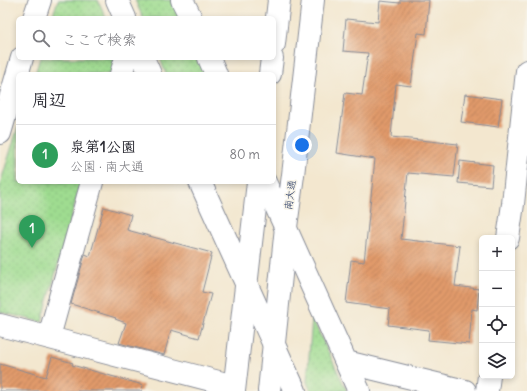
<!DOCTYPE html>
<html lang="ja">
<head>
<meta charset="utf-8">
<style>
  :root { --surface:#fff; --page:#f2f2f3; --text:#2b2b33; --muted:#7c7c81; --line:#e1e1e2; --accent:#111827 }
  body { margin:0; font-family:Delius,"Klee One",sans-serif; background:var(--page); color:var(--text) }
  .controls { position:absolute; right:12px; bottom:12px; display:grid; overflow:hidden; border-radius:6px; box-shadow:0 2px 6px #0003 }
  .controls button { width:36px; height:36px; display:grid; place-items:center; padding:0; border:0; border-bottom:1px solid var(--line); background:var(--surface); color:var(--text); font:20px sans-serif }
  .you { position:absolute; left:302px; top:145px; width:14px; height:14px; margin:-10px; border:3px solid #fff; border-radius:50%; background:#1a73e8; box-shadow:0 0 0 6px #1a73e833 }
  .badge { display:grid; place-items:center; width:26px; height:26px; border-radius:50%; background:var(--accent); color:#fff; font-size:13px; font-weight:700 }
  .pin { position:absolute; translate:-50% -33px; filter:drop-shadow(0 1px 2px #0008) }
  .pin::after { content:''; position:absolute; top:21px; width:14px; height:12px; background:inherit; clip-path:polygon(0 0,100% 0,50% 100%) }
  .list { margin:0; padding:0; list-style:none }
  h2 { display:flex; justify-content:space-between; align-items:center; height:52px; margin:0; padding:0 16px; font-size:17px }
  h2 small { font-size:13px; font-weight:400; color:var(--muted) }
  .list li { display:grid; grid-template-columns:26px 1fr auto; gap:12px; align-items:center; box-sizing:border-box; height:60px; padding:0 16px; border-top:1px solid var(--line) }
  .list b { display:block; font-size:15px; white-space:nowrap }
  .list p { margin:0; font-size:13px; white-space:nowrap; color:var(--muted) }
  .list em { font-size:13px; font-style:normal; color:var(--muted) }
  .icon { flex:none; width:22px; height:22px; fill:none; stroke:currentColor; stroke-width:2; stroke-linecap:round; stroke-linejoin:round }
  .map { position:relative; flex:none; width:527px; height:391px; overflow:hidden }
  .search { position:absolute; background:var(--surface); box-shadow:0 2px 6px #0003; left:16px; top:16px; width:260px; height:44px; display:flex; align-items:center; gap:10px; box-sizing:border-box; padding:0 14px; border-radius:6px; color:var(--muted); font-size:15px }
  .panel { position:absolute; background:var(--surface); box-shadow:0 2px 6px #0003; left:16px; top:72px; width:260px; height:112px; border-radius:6px }
  .map>svg:first-child { display:block }
  .grass { fill:url(#grass-dots); stroke:#5d8677 }
  .building { fill:url(#building-hatch) }
  .lines { fill:none; stroke-linecap:round; stroke-linejoin:round }
  .minor-casing { stroke:#878b96; stroke-width:24 }
  .tertiary-casing { stroke:#878b96; stroke-width:24 }
  .minor { stroke:#fff; stroke-width:22 }
  .tertiary { stroke:#fff; stroke-width:22 }
  .labels { text-anchor:middle; dominant-baseline:central; stroke-width:3; stroke-linejoin:round; paint-order:stroke }
  .street-label { font-size:10px; fill:#1b2f5e; stroke:#f7f3e8 }
</style>
</head>
<body>
<div class="map">
<svg width="527" height="391" viewBox="0 0 527 391">
  <defs>
    <pattern id="grass-dots" width="8" height="8" patternUnits="userSpaceOnUse"><rect width="8" height="8" fill="#9fdc90"/><path d="M2 2h.1M6 6h.1" fill="none" stroke="#88bd7f" stroke-width="1.8" stroke-linecap="round"/></pattern>
    <pattern id="building-hatch" width="6" height="6" patternUnits="userSpaceOnUse"><rect width="6" height="6" fill="#e19a6a"/><path d="M-1 1l2-2M0 6l6-6M5 7l2-2" fill="none" stroke="#b67e5a"/></pattern>
  </defs>
  <rect width="100%" height="100%" fill="#f7f3e8"/>
  <filter id="ink" filterUnits="userSpaceOnUse"><feTurbulence type="fractalNoise" baseFrequency=".025" numOctaves="2"/><feDisplacementMap in="SourceGraphic" scale="8" xChannelSelector="R" yChannelSelector="G"/><feConvolveMatrix kernelMatrix="1 2 1 2 8 2 1 2 1" color-interpolation-filters="sRGB"/></filter>
  <filter id="wash" filterUnits="userSpaceOnUse"><feTurbulence type="fractalNoise" baseFrequency=".012" numOctaves="4" result="noise"/><feDisplacementMap in="SourceGraphic" scale="16" xChannelSelector="R" yChannelSelector="G"/><feGaussianBlur stdDeviation="0.9" result="paint"/><feColorMatrix in="noise" values="0 0 0 0 0 0 0 0 0 0 0 0 0 0 0 0 0 1.4 0 .05"/><feComposite in="paint" operator="in"/></filter>
  <g filter="url(#wash)">
    <rect width="100%" height="100%" fill="#f3e7cf"/>
    <!-- grass -->
    <path class="grass" d="M58,0H98L106,18H52Z
      M135,0H174L182,18H143Z
      M40,58H116L112,74H35Z
      M160,58H201L208,74H166Z
      M18,127V182H81L42,322L0,312V184Z
      M312,318L347,391H311L307,382Z"/>
    <g id="blocks">
      <!-- building -->
      <path class="building" d="M400,0H429L426,34L418,33L411,86L396,84L391,137L458,144L454,177L408,173L401,239L460,246L455,286L479,289L477,310L472,309L469,344L428,340L429,330L388,325L390,309L346,303L351,260L364,262L375,159L337,153L345,93L362,95L368,53L343,51L346,19L378,22L380,1L400,3Z
        M465,94L502,99L498,127L461,122Z
        M460,161L493,165L491,186L458,183Z
        M104,207L131,215L127,230L212,253L202,292L211,294L199,338L171,330L164,355L119,343L126,323L115,319L116,318L71,304L85,254L90,256Z
        M52,357L73,363L72,365L143,385L142,391H0V364L46,377Z"/>
    </g>
  </g>
  <g filter="url(#ink)">
    <use href="#blocks" fill-opacity="0" stroke="#878b96" stroke-width="1"/>
    <g class="lines">
      <!-- minor casing -->
      <g class="minor-casing">
        <path id="minor" d="M117,0L125,18
          M182,0L191,18
          M34,18L40,0
          M143,58L150,74
          M209,58L216,74
          M121,74L126,58
          M0,133L22,58
          M200,182L295,391
          M265,182L359,391
          M508,238L513,204L527,71
          M0,325L234,386
          M49,337L92,182
          M346,362L465,391
          M487,391L489,376"/>
      </g>
      <!-- tertiary casing -->
      <g class="tertiary-casing">
        <path id="tertiary" d="M274,44L279,0
          M270,74L272,58
          M234,391L258,182
          M269,391L286,227L293,175L313,0"/>
      </g>
      <!-- minor -->
      <use href="#minor" class="minor"/>
      <!-- tertiary -->
      <use href="#tertiary" class="tertiary"/>
    </g>
  </g>
  <g class="labels">
    <!-- street labels -->
    <g class="street-label">
      <text transform="translate(290 195) rotate(-82)">南大通</text>
    </g>
  </g>
</svg>
<div class="controls">
<button>+</button>
<button>−</button>
<button><svg class="icon" aria-label="locate" viewBox="0 0 24 24"><circle cx="12" cy="12" r="6"/><path d="M12 2v4M12 18v4M2 12h4M18 12h4"/></svg></button>
<button><svg class="icon" aria-label="layers" viewBox="0 0 24 24"><path d="M12 4l9 5-9 5-9-5zM3 14l9 5 9-5"/></svg></button>
</div>
<div class="you"></div>
<div class="pin badge" style="left:32px;top:248px;background:#2e9e5b">1</div>
<div class="search"><svg class="icon" aria-label="search" viewBox="0 0 24 24"><circle cx="10" cy="10" r="6"/><path d="M15 15l6 6"/></svg>ここで検索</div>
<section class="panel">
<h2>周辺<small></small></h2>
<ul class="list">
<li><span class="badge" style="background:#2e9e5b">1</span><div><b>泉第1公園</b><p>公園 · 南大通</p></div><em>80 m</em></li>
</ul>
</section>
</div>
</body>
</html>
